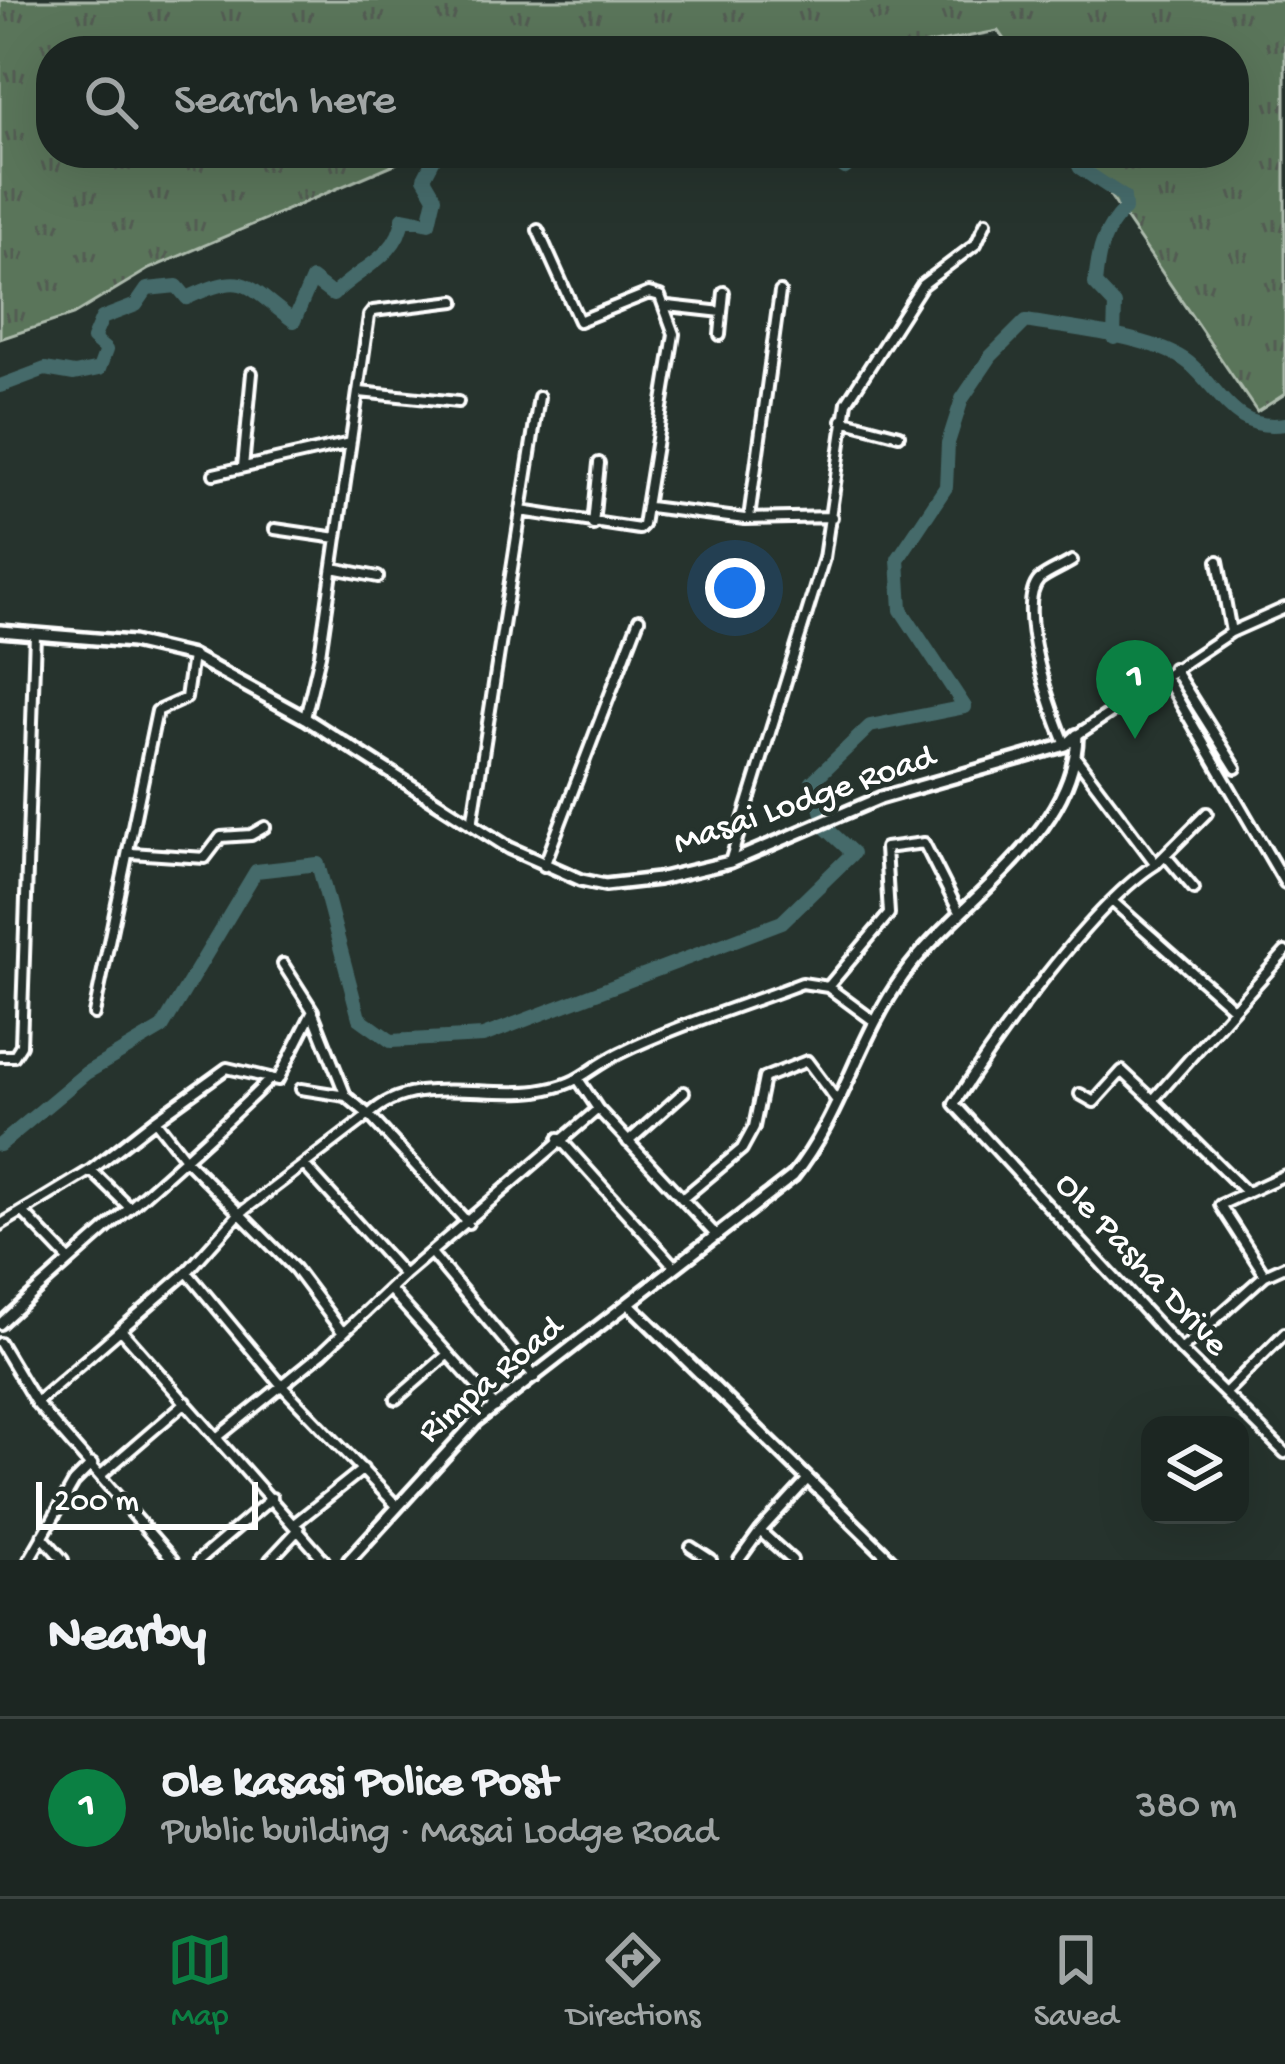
<!DOCTYPE html>
<html lang="en">
<head>
<meta charset="utf-8">
<style>
  :root { --surface:#1c2622; --page:#29322f; --text:#f1f3f6; --muted:#a0a5a5; --line:#3a4340; --accent:#0b8043 }
  body { margin:0; font-family:"Gochi Hand",sans-serif; background:var(--page); color:var(--text) }
  .controls { position:absolute; right:36px; bottom:36px; display:grid; overflow:hidden; border-radius:24px; box-shadow:0 12px 48px #0002 }
  .controls button { width:108px; height:108px; display:grid; place-items:center; padding:0; border:0; border-bottom:3px solid var(--line); background:var(--surface); color:var(--text); font:60px sans-serif }
  .scale { position:absolute; left:36px; bottom:30px; width:222px; box-sizing:border-box; padding-left:12px; border:6px solid #fff; border-top:0; font-size:33px; line-height:42px; white-space:nowrap; color:#fff; -webkit-text-stroke:9px #26332d; paint-order:stroke }
  .you { position:absolute; left:735px; top:588px; width:42px; height:42px; margin:-30px; border:9px solid #fff; border-radius:50%; background:#1a73e8; box-shadow:0 0 0 18px #1a73e833 }
  .badge { display:grid; place-items:center; width:78px; height:78px; border-radius:50%; background:var(--accent); color:#fff; font-size:39px; font-weight:700 }
  .pin { position:absolute; translate:-50% -99px; filter:drop-shadow(0 3px 6px #0008) }
  .pin::after { content:''; position:absolute; top:63px; width:42px; height:36px; background:inherit; clip-path:polygon(0 0,100% 0,50% 100%) }
  .list { margin:0; padding:0; list-style:none }
  h2 { display:flex; justify-content:space-between; align-items:center; height:156px; margin:0; padding:0 48px; font-size:51px }
  h2 small { font-size:39px; font-weight:400; color:var(--muted) }
  .list li { display:grid; grid-template-columns:78px 1fr auto; gap:36px; align-items:center; box-sizing:border-box; height:180px; padding:0 48px; border-top:3px solid var(--line) }
  .list b { display:block; font-size:45px; white-space:nowrap }
  .list p { margin:0; font-size:39px; white-space:nowrap; color:var(--muted) }
  .list em { font-size:39px; font-style:normal; color:var(--muted) }
  .icon { flex:none; width:66px; height:66px; fill:none; stroke:currentColor; stroke-width:2; stroke-linecap:round; stroke-linejoin:round }
  .map { position:relative; flex:none; width:1285px; height:1560px; overflow:hidden }
  .search { position:absolute; background:var(--surface); box-shadow:0 12px 48px #0002; left:36px; right:36px; top:36px; height:132px; display:flex; align-items:center; gap:30px; box-sizing:border-box; padding:0 42px; border-radius:48px; color:var(--muted); font-size:45px }
  .sheet { height:336px; background:var(--surface) }
  nav { display:flex; justify-content:space-around; align-items:center; box-sizing:border-box; height:168px; border-top:3px solid var(--line); background:var(--surface); font-size:33px; color:var(--muted) }
  nav a { display:grid; justify-items:center; gap:6px }
  nav .on { color:var(--accent) }
  .map>svg:first-child { display:block }
  .grass { fill:url(#grass-tufts); stroke:#acbaac; stroke-width:3 }
  .lines { fill:none; stroke-linecap:round; stroke-linejoin:round }
  .river { stroke:#456a6a; stroke-width:14 }
  .minor-casing { stroke:#fff; stroke-width:16 }
  .tertiary-casing { stroke:#fff; stroke-width:18 }
  .minor { stroke:#26332d; stroke-width:8 }
  .tertiary { stroke:#26332d; stroke-width:9 }
  .labels { text-anchor:middle; dominant-baseline:central; stroke-width:9; stroke-linejoin:round; paint-order:stroke }
  .street-label { font-size:36px; fill:#fff; stroke:#26332d }
</style>
</head>
<body>
<div class="map">
<svg width="1285" height="1560" viewBox="0 0 1285 1560">
  <defs>
    <pattern id="grass-tufts" width="24" height="20" patternUnits="userSpaceOnUse" patternTransform="scale(3)"><rect width="24" height="20" fill="#5a755a"/><path d="M3 7l-1-3M5 7V3M7 7l1-3M15 17l-1-3M17 17v-4M19 17l1-3" fill="none" stroke="#525c52"/></pattern>
  </defs>
  <rect width="100%" height="100%" fill="#26332d"/>
  <filter id="ink" filterUnits="userSpaceOnUse"><feTurbulence type="fractalNoise" baseFrequency=".00833" numOctaves="2"/><feDisplacementMap in="SourceGraphic" scale="24" xChannelSelector="R" yChannelSelector="G"/><feConvolveMatrix kernelMatrix="1 2 1 2 8 2 1 2 1" color-interpolation-filters="sRGB"/></filter>
  <g filter="url(#ink)">
    <!-- grass -->
    <path class="grass" d="M0,0H1285V394L1257,412L1081,153H1234V51H1012L998,31L892,51H51V153H402L397,163L149,269L73,315L0,339Z"/>
    <g class="lines">
      <!-- river -->
      <path class="river" d="M590,153H624
        M825,153L845,168L862,153
        M1073,153L1080,168L1124,197L1125,209C1102,232 1098,252 1095,284L1115,305L1114,338
        M0,386L45,369L74,374L99,369L106,350L93,339L102,318L136,305L147,289L177,286L187,298C248,269 245,286 294,321L312,279L333,295C358,268 398,258 403,218L429,223L435,197L424,178L437,153
        M0,1145L86,1073L162,1028L256,871L318,864L359,1018L391,1041L483,1036L782,922L853,853L827,829L812,782L870,726L965,707L901,610L898,559L946,487L948,443L962,399L991,356L1026,321C1069,329 1156,336 1189,363C1223,392 1233,432 1285,424"/>
      <!-- minor casing -->
      <g class="minor-casing">
        <path id="minor" d="M668,306L722,312L724,292
          M720,335L722,312
          M360,392L458,402
          M842,420L899,435
          M243,467L252,373
          M214,474L350,443
          M649,507L745,519L832,517
          M521,511L539,397
          M749,518L780,292
          M593,525L599,463
          M275,529L337,538
          M1218,561L1231,632
          M333,568L378,577
          M1173,668L1236,768
          M1164,675L1285,883
          M305,718L320,655L369,316L373,311L455,301
          M1077,735L1231,632L1285,608
          M1066,745C1053,715 1014,607 1039,580C1047,573 1063,567 1072,561
          M1076,758L1156,864C1092,904 996,1039 954,1104L1181,1350L1285,1453
          M472,825L521,511L639,529L643,525L674,334L660,296L649,293L579,321L538,230
          M131,853L205,858L221,837L251,835L265,827
          M1165,855L1194,889
          M730,862L824,558L847,402L922,285L976,244L986,222
          M1156,864L1207,813
          M544,866L639,619
          M1113,902L1234,1009L1153,1100L1246,1192
          M283,964L313,1011L278,1080L227,1068L155,1120L187,1161L295,1269L343,1333
          M828,987L889,914L885,848L924,843L959,912
          M1234,1009L1285,952
          M313,1013L346,1096
          M94,1014L157,711L186,698L192,656
          M0,1056H14L21,1045L35,634
          M580,1082L598,1109
          M301,1089L346,1096L369,1115C411,1074 481,1098 537,1091C581,1085 585,1070 620,1053C678,1025 742,1006 802,983L828,987L874,1021
          M1080,1094L1094,1102L1122,1071L1153,1100
          M559,1138L675,1267
          M628,1142L684,1092
          M305,1166L404,1275
          M91,1170L128,1206
          M682,1199L742,1149L754,1127L764,1078L807,1061L837,1101
          M23,1212L69,1260
          M0,1225L91,1170L155,1120
          M431,1253L535,1377
          M187,1272L282,1386L397,1506
          M1265,1275L1220,1205L1285,1175
          M392,1292L496,1407
          M0,1324C88,1242 182,1166 268,1081
          M122,1331L324,1560
          M0,1343L36,1403L173,1560
          M1181,1350L1265,1275L1285,1266
          M1225,1393L1285,1333
          M396,1399L448,1354
          M36,1403L187,1272L239,1214L369,1115L468,1223
          M219,1436L322,1353L404,1275L598,1109L717,1236
          M101,1475L186,1402
          M294,1524L363,1469
          M42,1536L63,1560
          M691,1547L711,1560
          M29,1560L74,1482L92,1464
          M199,1560L272,1498
          M270,1560L299,1529
          M739,1560L760,1531
          M792,1560L760,1531L806,1481"/>
      </g>
      <!-- tertiary casing -->
      <g class="tertiary-casing">
        <path id="tertiary" d="M0,631L132,642L192,656L305,718L509,848L581,880L605,885L658,879L730,862L880,798L1066,745L1077,735
          M629,1304L891,1560
          M349,1560L476,1421L793,1176C841,1117 858,1038 903,976C956,901 1075,837 1077,735"/>
      </g>
      <!-- minor -->
      <use href="#minor" class="minor"/>
      <!-- tertiary -->
      <use href="#tertiary" class="tertiary"/>
    </g>
  </g>
  <g class="labels">
    <!-- street labels -->
    <g class="street-label">
      <text transform="translate(805 802) rotate(-19)">Masai Lodge Road</text>
      <text transform="translate(1140 1266) rotate(47)">Ole Pasha Drive</text>
      <text transform="translate(492 1381) rotate(-40)">Rimpa Road</text>
    </g>
  </g>
</svg>
<div class="controls">
<button><svg class="icon" aria-label="layers" viewBox="0 0 24 24"><path d="M12 4l9 5-9 5-9-5zM3 14l9 5 9-5"/></svg></button>
</div>
<div class="scale">200 m</div>
<div class="you"></div>
<div class="pin badge" style="left:1135px;top:739px">1</div>
<div class="search"><svg class="icon" aria-label="search" viewBox="0 0 24 24"><circle cx="10" cy="10" r="6"/><path d="M15 15l6 6"/></svg>Search here</div>
</div>
<section class="sheet">
<h2>Nearby<small></small></h2>
<ul class="list">
<li><span class="badge">1</span><div><b>Ole kasasi Police Post</b><p>Public building · Masai Lodge Road</p></div><em>380 m</em></li>
</ul>
</section>
<nav>
<a class="on"><svg class="icon" aria-label="map" viewBox="0 0 24 24"><path d="M3 6l6-2 6 2 6-2v14l-6 2-6-2-6 2zM9 4v14M15 6v14"/></svg>Map</a>
<a><svg class="icon" aria-label="directions" viewBox="0 0 24 24"><path d="M12 3l9 9-9 9-9-9zM9 14v-3h6M13 9l2 2-2 2"/></svg>Directions</a>
<a><svg class="icon" aria-label="saved" viewBox="0 0 24 24"><path d="M7 4h10v16l-5-4-5 4z"/></svg>Saved</a>
</nav>
</body>
</html>
